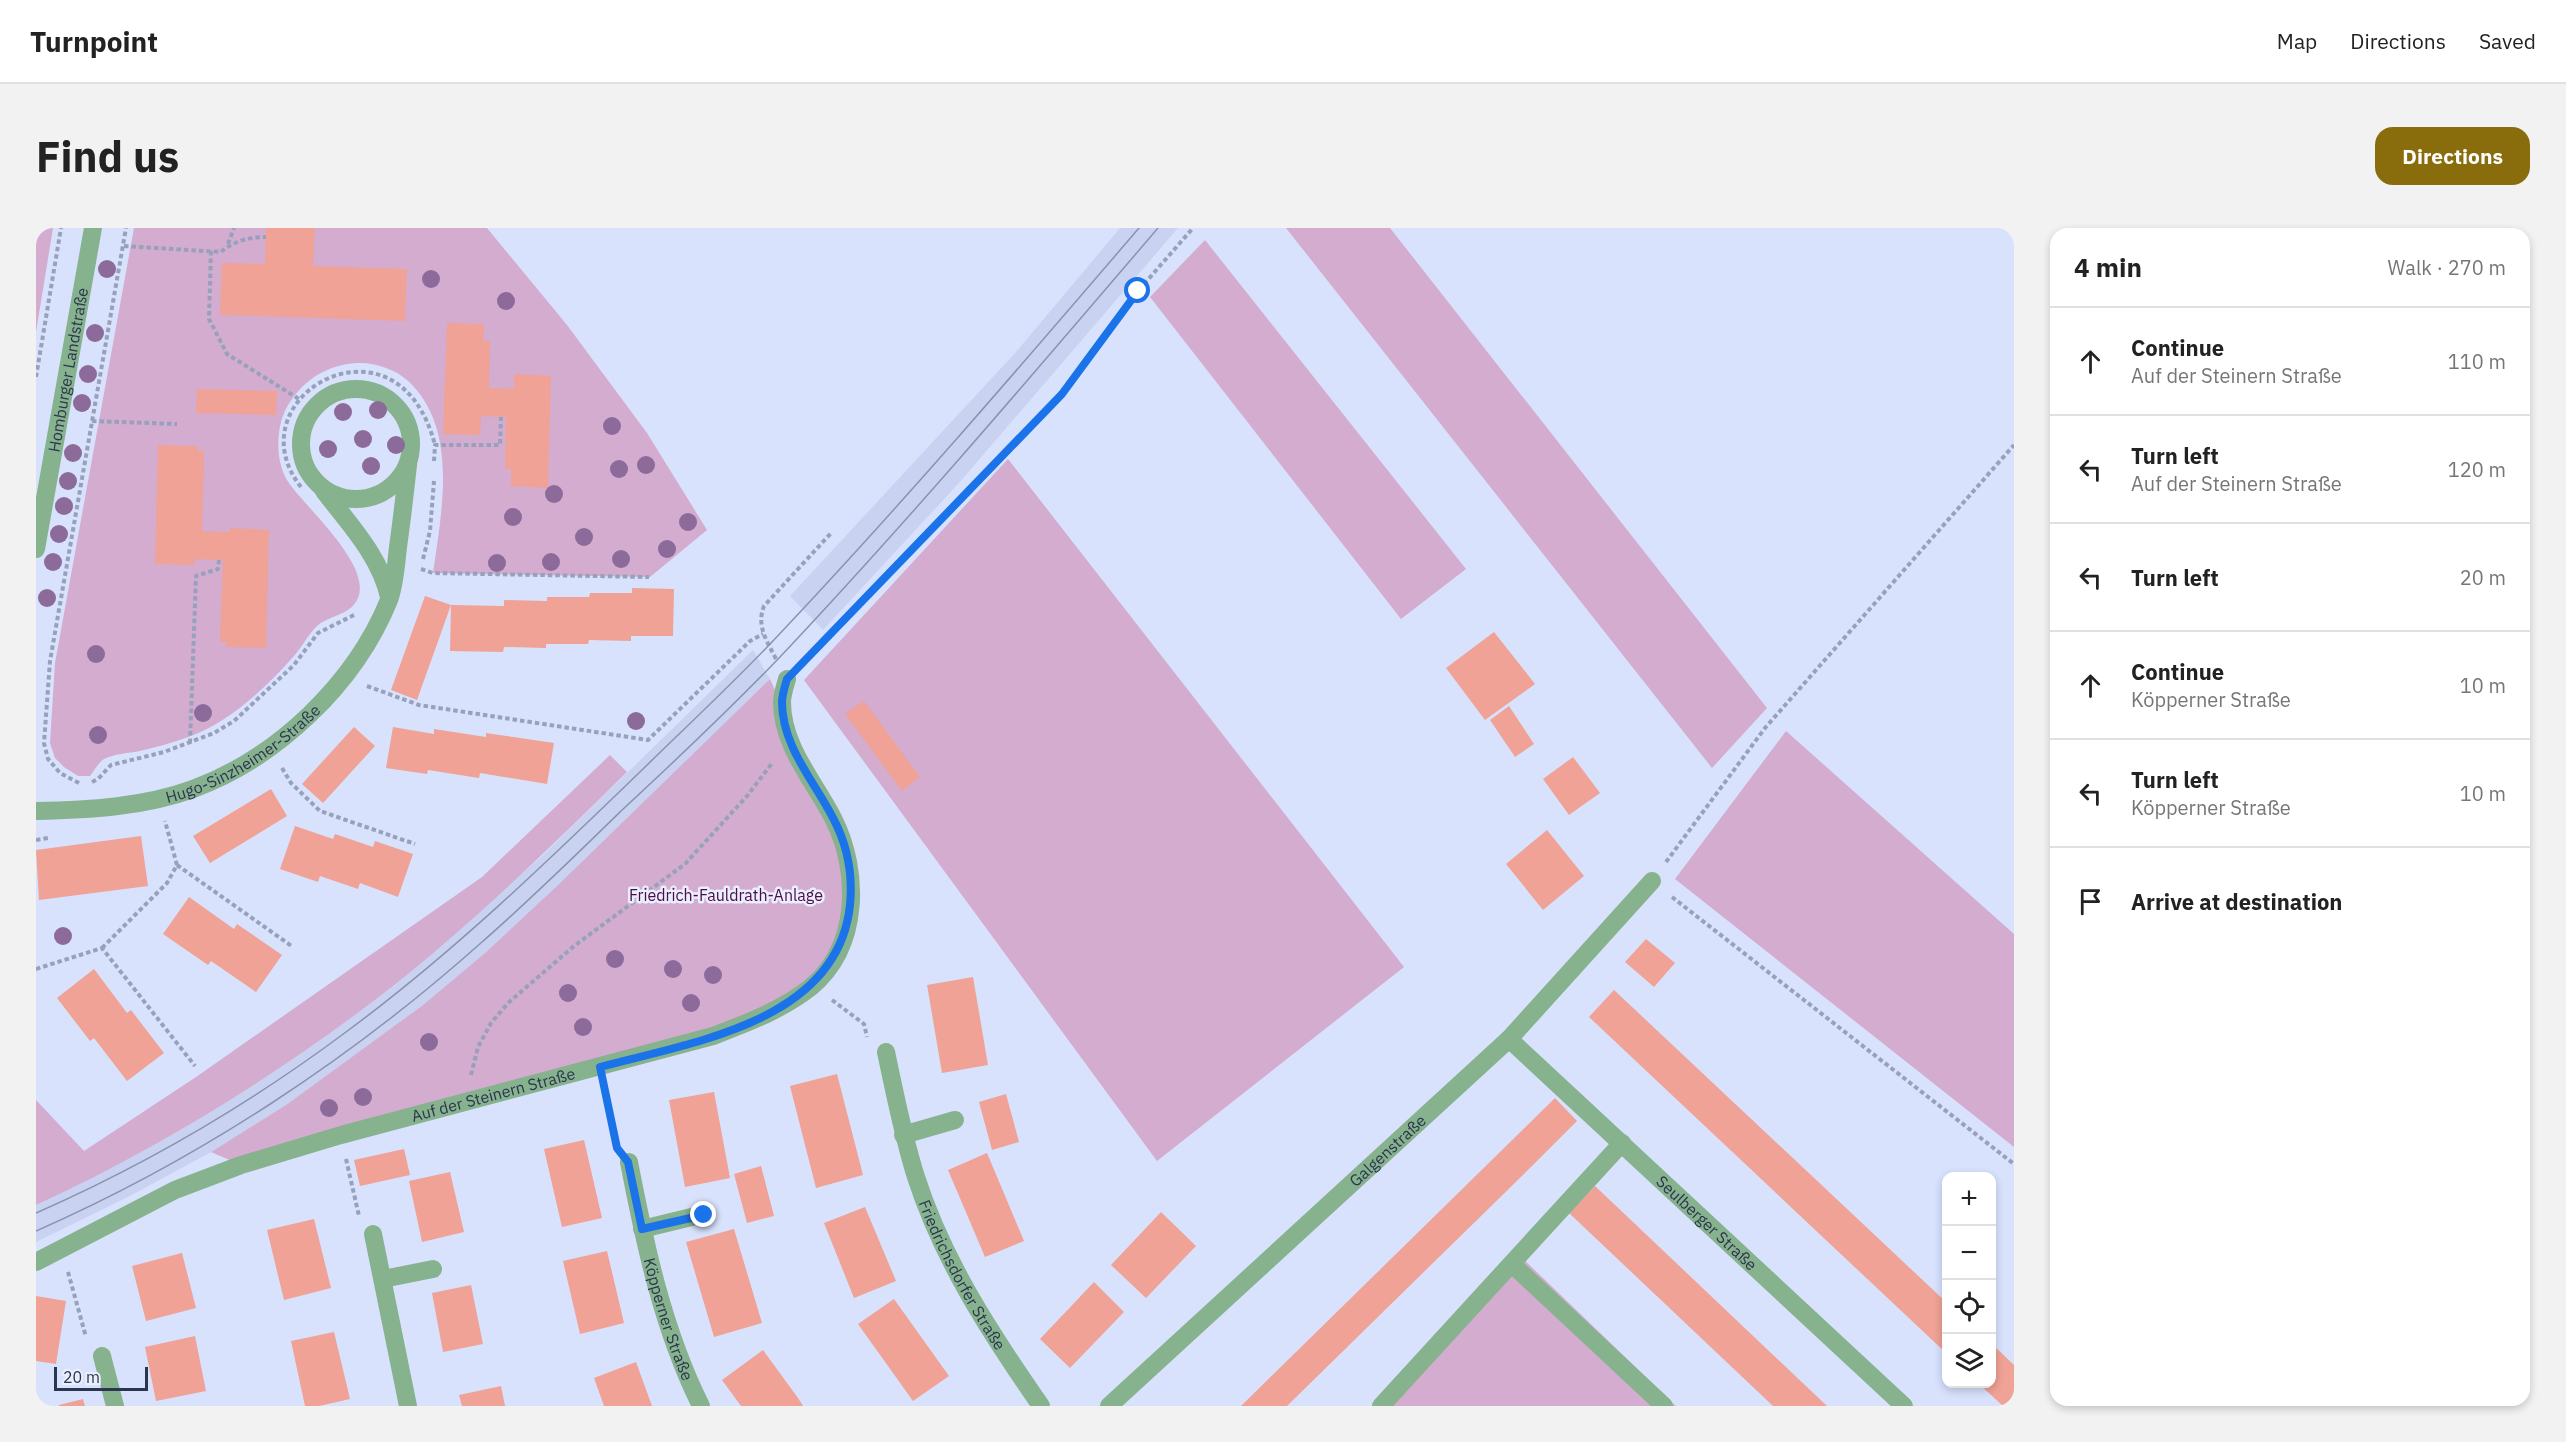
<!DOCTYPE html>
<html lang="en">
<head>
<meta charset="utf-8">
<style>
  :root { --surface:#fff; --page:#f2f2f2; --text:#222; --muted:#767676; --line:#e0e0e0; --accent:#896d0c }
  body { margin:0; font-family:"IBM Plex Sans",sans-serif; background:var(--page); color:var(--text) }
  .controls { position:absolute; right:18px; bottom:18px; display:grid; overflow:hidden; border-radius:12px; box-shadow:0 3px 9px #0003 }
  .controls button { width:54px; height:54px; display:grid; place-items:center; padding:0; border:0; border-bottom:2px solid var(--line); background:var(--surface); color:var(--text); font:30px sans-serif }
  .scale { position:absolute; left:18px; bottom:15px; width:94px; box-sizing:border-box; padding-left:6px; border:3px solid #2c354f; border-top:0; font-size:16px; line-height:21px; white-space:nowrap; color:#2c354f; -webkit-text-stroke:4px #eaeffd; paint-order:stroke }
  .stop { position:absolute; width:18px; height:18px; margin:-14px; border:4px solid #1a73e8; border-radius:50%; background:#fff }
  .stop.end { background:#1a73e8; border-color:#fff; box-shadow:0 2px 6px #0008 }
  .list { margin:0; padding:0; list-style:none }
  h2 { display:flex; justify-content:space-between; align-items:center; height:78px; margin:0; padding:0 24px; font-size:26px }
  h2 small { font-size:20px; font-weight:400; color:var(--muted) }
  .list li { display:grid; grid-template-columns:39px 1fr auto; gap:18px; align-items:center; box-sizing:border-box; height:108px; padding:0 24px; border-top:2px solid var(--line) }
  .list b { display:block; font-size:22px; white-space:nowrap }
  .list p { margin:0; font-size:20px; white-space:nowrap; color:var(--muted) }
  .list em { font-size:20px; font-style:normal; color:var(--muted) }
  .icon { flex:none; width:33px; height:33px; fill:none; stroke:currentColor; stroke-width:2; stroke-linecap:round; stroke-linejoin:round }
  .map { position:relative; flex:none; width:1978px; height:1178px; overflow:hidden; border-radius:18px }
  header { display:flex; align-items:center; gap:36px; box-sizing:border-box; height:84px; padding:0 30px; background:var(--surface); border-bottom:2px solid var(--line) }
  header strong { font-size:28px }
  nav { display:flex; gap:33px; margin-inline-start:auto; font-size:21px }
  .intro { display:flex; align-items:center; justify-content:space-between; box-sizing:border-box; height:144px; padding:0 36px }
  h1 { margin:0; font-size:42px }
  .button { padding:15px 27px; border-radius:18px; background:var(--accent); color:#fff; font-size:21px; font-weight:700 }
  main { display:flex; gap:36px; padding:0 36px }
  aside { flex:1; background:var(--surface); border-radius:18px; box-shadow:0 3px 9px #0003 }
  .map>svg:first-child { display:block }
  .built { fill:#c9d3f1 }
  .green { fill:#d3accf }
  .building { fill:#efa295 }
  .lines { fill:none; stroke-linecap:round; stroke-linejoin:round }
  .path { stroke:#97a1bc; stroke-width:4; stroke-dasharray:4.5 3; stroke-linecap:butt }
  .minor { stroke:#86b28e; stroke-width:18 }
  .tram { stroke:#8993ad; stroke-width:1.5 }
  .tree { fill:#8c6b9b }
  .route { stroke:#1a73e8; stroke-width:8 }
  .labels { text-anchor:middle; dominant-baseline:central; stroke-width:5; stroke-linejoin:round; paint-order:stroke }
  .street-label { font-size:16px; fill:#2c354f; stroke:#eaeffd }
  .park-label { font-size:16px; fill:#4e0a4b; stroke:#eaeffd }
</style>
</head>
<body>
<header>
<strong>Turnpoint</strong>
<nav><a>Map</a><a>Directions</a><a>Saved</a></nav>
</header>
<div class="intro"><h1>Find us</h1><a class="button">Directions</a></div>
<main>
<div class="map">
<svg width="1978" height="1178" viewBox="0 0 1978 1178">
  <rect width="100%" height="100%" fill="#d8e2fd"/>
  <!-- built -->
  <path class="built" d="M1084,0H1142L923,255L787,402L754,368L980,124Z
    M717,422L734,451L522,657L449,725L387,777L250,877L175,924L94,968L0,1014V977L141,904L304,797L504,630Z"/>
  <!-- green -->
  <path class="green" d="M0,0H17L0,104Z
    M98,0H451L531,97L611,205L671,302L614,349L397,345C406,282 423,199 371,152C359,141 338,134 321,135C292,137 270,150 254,174C240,194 238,230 251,252C267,278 339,338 321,372C313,388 292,387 280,399C272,407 266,419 258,428C238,451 214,474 188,491C163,508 133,516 104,523C93,525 78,526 68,531C63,534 58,543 54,548H42L28,539L19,530L14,515L19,435Z
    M1250,0H1354L1731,480L1676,540Z
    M1169,12L1430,341L1365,391L1114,69Z
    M972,231L1368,739L1121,933L768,452Z
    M734,451L796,588L816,660L793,739L720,792L205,937L175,924L250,877L387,777L449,725L522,657Z
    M1750,503L1978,706V919L1639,651Z
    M574,527L591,544C519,615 446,686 367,750C256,838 129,918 0,977V872L48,923L160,849L446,649Z
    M1480,1024L1640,1178H1342Z"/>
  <!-- building -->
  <path class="building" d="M230,0H279L277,38L371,41L369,93L184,87L186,35L229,36Z
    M411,95L448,96L447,113H454L453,160L478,161V146L515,148L512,260L475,258V241H469L470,189L445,188L444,207L407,206Z
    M161,161L241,163L240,187L160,185Z
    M122,217L162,218V223H168L166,303L194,304V300L233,302L230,420L190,419V414H184L187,332L159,331L158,337L119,336Z
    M596,360L638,361L637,408H595V413L553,412L552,416H510V420L468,419L467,424L414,423L415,377L468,378V372L511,373V369H553L554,365H596Z
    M389,368L415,377L381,472L355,462Z
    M1458,404L1499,456L1449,492L1410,440Z
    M828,473L884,549L866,563L809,486Z
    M1473,478L1498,516L1479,529L1454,492Z
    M318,499L339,518L287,575L266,556Z
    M357,499L398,506V501L450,509V505L518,515L511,556L444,545L443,550L392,542L391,546L350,540Z
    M1537,529L1564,565L1533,587L1507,551Z
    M235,561L251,588L174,635L157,608Z
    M259,598L297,611L299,606L337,619L339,613L377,626L362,669L324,655L322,661L284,648L282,654L244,641Z
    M1511,602L1548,648L1507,682L1470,636Z
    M105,608L112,658L3,672L0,622Z
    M153,669L198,701L201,696L246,727L220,764L175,733L172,737L127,706Z
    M1610,711L1639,735L1618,759L1589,734Z
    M58,741L91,785L95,782L128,825L91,853L58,810L54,813L21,770Z
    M937,749L952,837L906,845L891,757Z
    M1578,762L1910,1074V1125L1553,789Z
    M801,846L827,947L780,960L754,858Z
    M678,864L694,950L649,959L633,872Z
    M970,866L983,914L956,922L943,874Z
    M1519,870L1541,893L1495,939L1251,1178H1205Z
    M548,912L566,990L526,999L508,921Z
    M368,921L374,947L324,958L318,932Z
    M951,925L988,1013L949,1029L912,942Z
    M725,938L738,988L711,995L698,946Z
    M414,944L428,1004L386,1014L373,953Z
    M1559,958L1791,1178H1737L1533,985Z
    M829,979L860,1053L818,1070L788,995Z
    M1125,984L1160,1018L1110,1070L1075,1037Z
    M278,991L295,1060L248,1072L231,1002Z
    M698,1001L726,1095L678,1109L650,1014Z
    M571,1023L588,1095L544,1106L527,1033Z
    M146,1025L160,1080L110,1093L96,1038Z
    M1058,1054L1088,1084L1034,1140L1004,1111Z
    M435,1057L447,1116L407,1124L396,1065Z
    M0,1068L30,1073L20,1136L0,1133Z
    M858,1071L913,1148L877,1173L822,1096Z
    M298,1104L314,1171L283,1178H269L255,1113Z
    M159,1108L170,1163L120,1173L109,1119Z
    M1956,1116L1978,1137V1178H1967L1943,1156L1956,1155Z
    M727,1122L762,1170L767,1178H705L686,1152Z
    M600,1134L616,1178H568L558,1150Z
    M465,1158L469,1178H426L423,1167Z
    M47,1171L49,1178H23V1177Z"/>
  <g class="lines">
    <!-- path -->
    <path class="path" d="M192,16L198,0
      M88,18L185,24C197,13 214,9 230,9
      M175,23L173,91L191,126L263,171
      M0,149L25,0
      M56,193L141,196
      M398,233L399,217H464L465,189
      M265,259C194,169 362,74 399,217
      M387,331L394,303L398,253
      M385,341L397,345L613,349
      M740,431C731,413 720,398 728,378L796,304
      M767,434L1026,166L1102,63L1157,0
      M331,458L383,477L612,512L714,413L727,406
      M154,515L160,348L182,341L183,332
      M246,540L255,555L284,583L379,616
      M56,554L62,551L75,537L128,524L178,505L198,493L258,437L282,405L318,387
      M43,555L24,545L12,531L8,515L14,433L90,0
      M0,612L12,610
      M1630,634L1729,500L1978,217
      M141,637L257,719
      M1636,669L1978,936
      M66,720L131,655L141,637L129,593
      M0,741L66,720L159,838
      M796,772L828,796L831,809
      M435,847L442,819L455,795L472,775L538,718L649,636L711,568L737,534
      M569,863L580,914
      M310,931L323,988
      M32,1044L50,1109"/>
    <!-- minor -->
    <g class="minor">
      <circle cx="320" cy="216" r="55"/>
      <path d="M288,263C313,296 344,328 353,369"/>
      <path id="s1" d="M0,321L57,0"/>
      <path id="s2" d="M0,583C52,582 108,579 157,561C241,530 319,456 353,372C359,356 360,336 362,319C366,291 369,264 372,237"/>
      <path id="s3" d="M1473,811L1868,1178"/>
      <path id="s4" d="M850,824C859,866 867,908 880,949C907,1033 955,1106 1005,1178"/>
      <path d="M867,907L919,892"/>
      <path id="s5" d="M593,934C609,1017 627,1102 665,1178"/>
      <path d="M606,1001L668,986"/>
      <path d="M337,1006L372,1178"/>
      <path id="s6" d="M0,1034L139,962L205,937L305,907L677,808C711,795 746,782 775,759C824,718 824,643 797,590C778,553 746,518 746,474C746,467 749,458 751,451"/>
      <path d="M1476,1036L1628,1178"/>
      <path d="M347,1051L397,1041"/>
      <path d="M66,1128L79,1178"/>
      <path id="s7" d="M1073,1178L1473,811L1616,653"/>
      <path d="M1345,1178L1586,915"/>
    </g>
    <!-- tram -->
    <path class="tram" d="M0,985C109,937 215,875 310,804C417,725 512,633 607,541C650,499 694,458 735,415C862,281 983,140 1103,0
      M0,1003C162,932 315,831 446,714C494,672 540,627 585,583C639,533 693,482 744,429C875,290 998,145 1122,0"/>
  </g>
  <!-- trees -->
  <g class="tree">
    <circle cx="71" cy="41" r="9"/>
    <circle cx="395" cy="51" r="9"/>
    <circle cx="470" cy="73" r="9"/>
    <circle cx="59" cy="105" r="9"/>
    <circle cx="52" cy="146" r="9"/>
    <circle cx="46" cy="175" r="9"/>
    <circle cx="342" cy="182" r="9"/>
    <circle cx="307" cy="184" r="9"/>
    <circle cx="576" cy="198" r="9"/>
    <circle cx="327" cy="211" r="9"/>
    <circle cx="360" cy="217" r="9"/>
    <circle cx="292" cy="221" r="9"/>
    <circle cx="37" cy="225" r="9"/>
    <circle cx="610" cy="237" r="9"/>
    <circle cx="335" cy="238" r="9"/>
    <circle cx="583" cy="241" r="9"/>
    <circle cx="32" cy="253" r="9"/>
    <circle cx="518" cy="266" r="9"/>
    <circle cx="28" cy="278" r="9"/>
    <circle cx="477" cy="289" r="9"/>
    <circle cx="652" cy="294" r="9"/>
    <circle cx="23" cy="306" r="9"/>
    <circle cx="548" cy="309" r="9"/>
    <circle cx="631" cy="321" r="9"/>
    <circle cx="585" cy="331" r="9"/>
    <circle cx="17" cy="334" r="9"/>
    <circle cx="515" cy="334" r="9"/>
    <circle cx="461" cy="335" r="9"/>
    <circle cx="11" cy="370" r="9"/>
    <circle cx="60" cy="426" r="9"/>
    <circle cx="167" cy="485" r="9"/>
    <circle cx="600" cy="493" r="9"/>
    <circle cx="62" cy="507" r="9"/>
    <circle cx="27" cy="708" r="9"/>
    <circle cx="579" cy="731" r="9"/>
    <circle cx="637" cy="741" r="9"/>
    <circle cx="677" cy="747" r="9"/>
    <circle cx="532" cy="765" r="9"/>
    <circle cx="655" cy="775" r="9"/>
    <circle cx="547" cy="799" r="9"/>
    <circle cx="393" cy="814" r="9"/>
    <circle cx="327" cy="869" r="9"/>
    <circle cx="293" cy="880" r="9"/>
  </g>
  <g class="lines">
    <!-- route -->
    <path class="route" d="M668,987L606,1001L592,934L581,920L564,839C656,814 802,794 814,677C817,646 812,618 797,590C778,553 746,518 746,474C746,467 749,458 751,451L1026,166L1102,63"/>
  </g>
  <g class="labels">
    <!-- street labels -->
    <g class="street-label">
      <text stroke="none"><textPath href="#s1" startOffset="182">Homburger Landstraße</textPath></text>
      <text stroke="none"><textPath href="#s2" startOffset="220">Hugo-Sinzheimer-Straße</textPath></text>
      <text stroke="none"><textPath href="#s6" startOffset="489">Auf der Steinern Straße</textPath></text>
      <text stroke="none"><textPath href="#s7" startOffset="378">Galgenstraße</textPath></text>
      <text stroke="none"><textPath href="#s3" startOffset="270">Seulberger Straße</textPath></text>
      <text stroke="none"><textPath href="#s4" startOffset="237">Friedrichsdorfer Straße</textPath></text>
      <text stroke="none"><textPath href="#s5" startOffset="162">Köpperner Straße</textPath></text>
    </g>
    <!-- park labels -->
    <g class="park-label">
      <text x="690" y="667">Friedrich-Fauldrath-Anlage</text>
    </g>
  </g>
</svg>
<div class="controls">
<button>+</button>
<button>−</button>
<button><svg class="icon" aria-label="locate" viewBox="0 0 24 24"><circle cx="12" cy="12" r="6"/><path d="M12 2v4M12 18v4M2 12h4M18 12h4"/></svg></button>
<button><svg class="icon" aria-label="layers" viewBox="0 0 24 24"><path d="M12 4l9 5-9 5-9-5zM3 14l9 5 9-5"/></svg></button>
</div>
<div class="scale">20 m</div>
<div class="stop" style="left:1102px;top:63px"></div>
<div class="stop end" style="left:668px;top:987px"></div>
</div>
<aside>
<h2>4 min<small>Walk · 270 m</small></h2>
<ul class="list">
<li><svg class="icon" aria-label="ahead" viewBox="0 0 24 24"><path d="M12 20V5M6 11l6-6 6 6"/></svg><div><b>Continue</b><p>Auf der Steinern Straße</p></div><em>110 m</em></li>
<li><svg class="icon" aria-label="left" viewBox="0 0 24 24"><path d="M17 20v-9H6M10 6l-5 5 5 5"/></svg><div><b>Turn left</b><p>Auf der Steinern Straße</p></div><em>120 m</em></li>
<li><svg class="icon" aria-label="left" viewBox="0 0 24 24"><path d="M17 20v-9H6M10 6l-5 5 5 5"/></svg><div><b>Turn left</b></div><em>20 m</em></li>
<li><svg class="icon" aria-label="ahead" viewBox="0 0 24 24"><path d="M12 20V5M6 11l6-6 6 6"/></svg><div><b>Continue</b><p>Köpperner Straße</p></div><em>10 m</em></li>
<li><svg class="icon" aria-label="left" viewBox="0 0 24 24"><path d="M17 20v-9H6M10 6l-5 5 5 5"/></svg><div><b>Turn left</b><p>Köpperner Straße</p></div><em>10 m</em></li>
<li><svg class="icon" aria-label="arrive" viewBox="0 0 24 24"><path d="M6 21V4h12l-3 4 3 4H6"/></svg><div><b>Arrive at destination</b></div></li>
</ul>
</aside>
</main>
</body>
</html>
